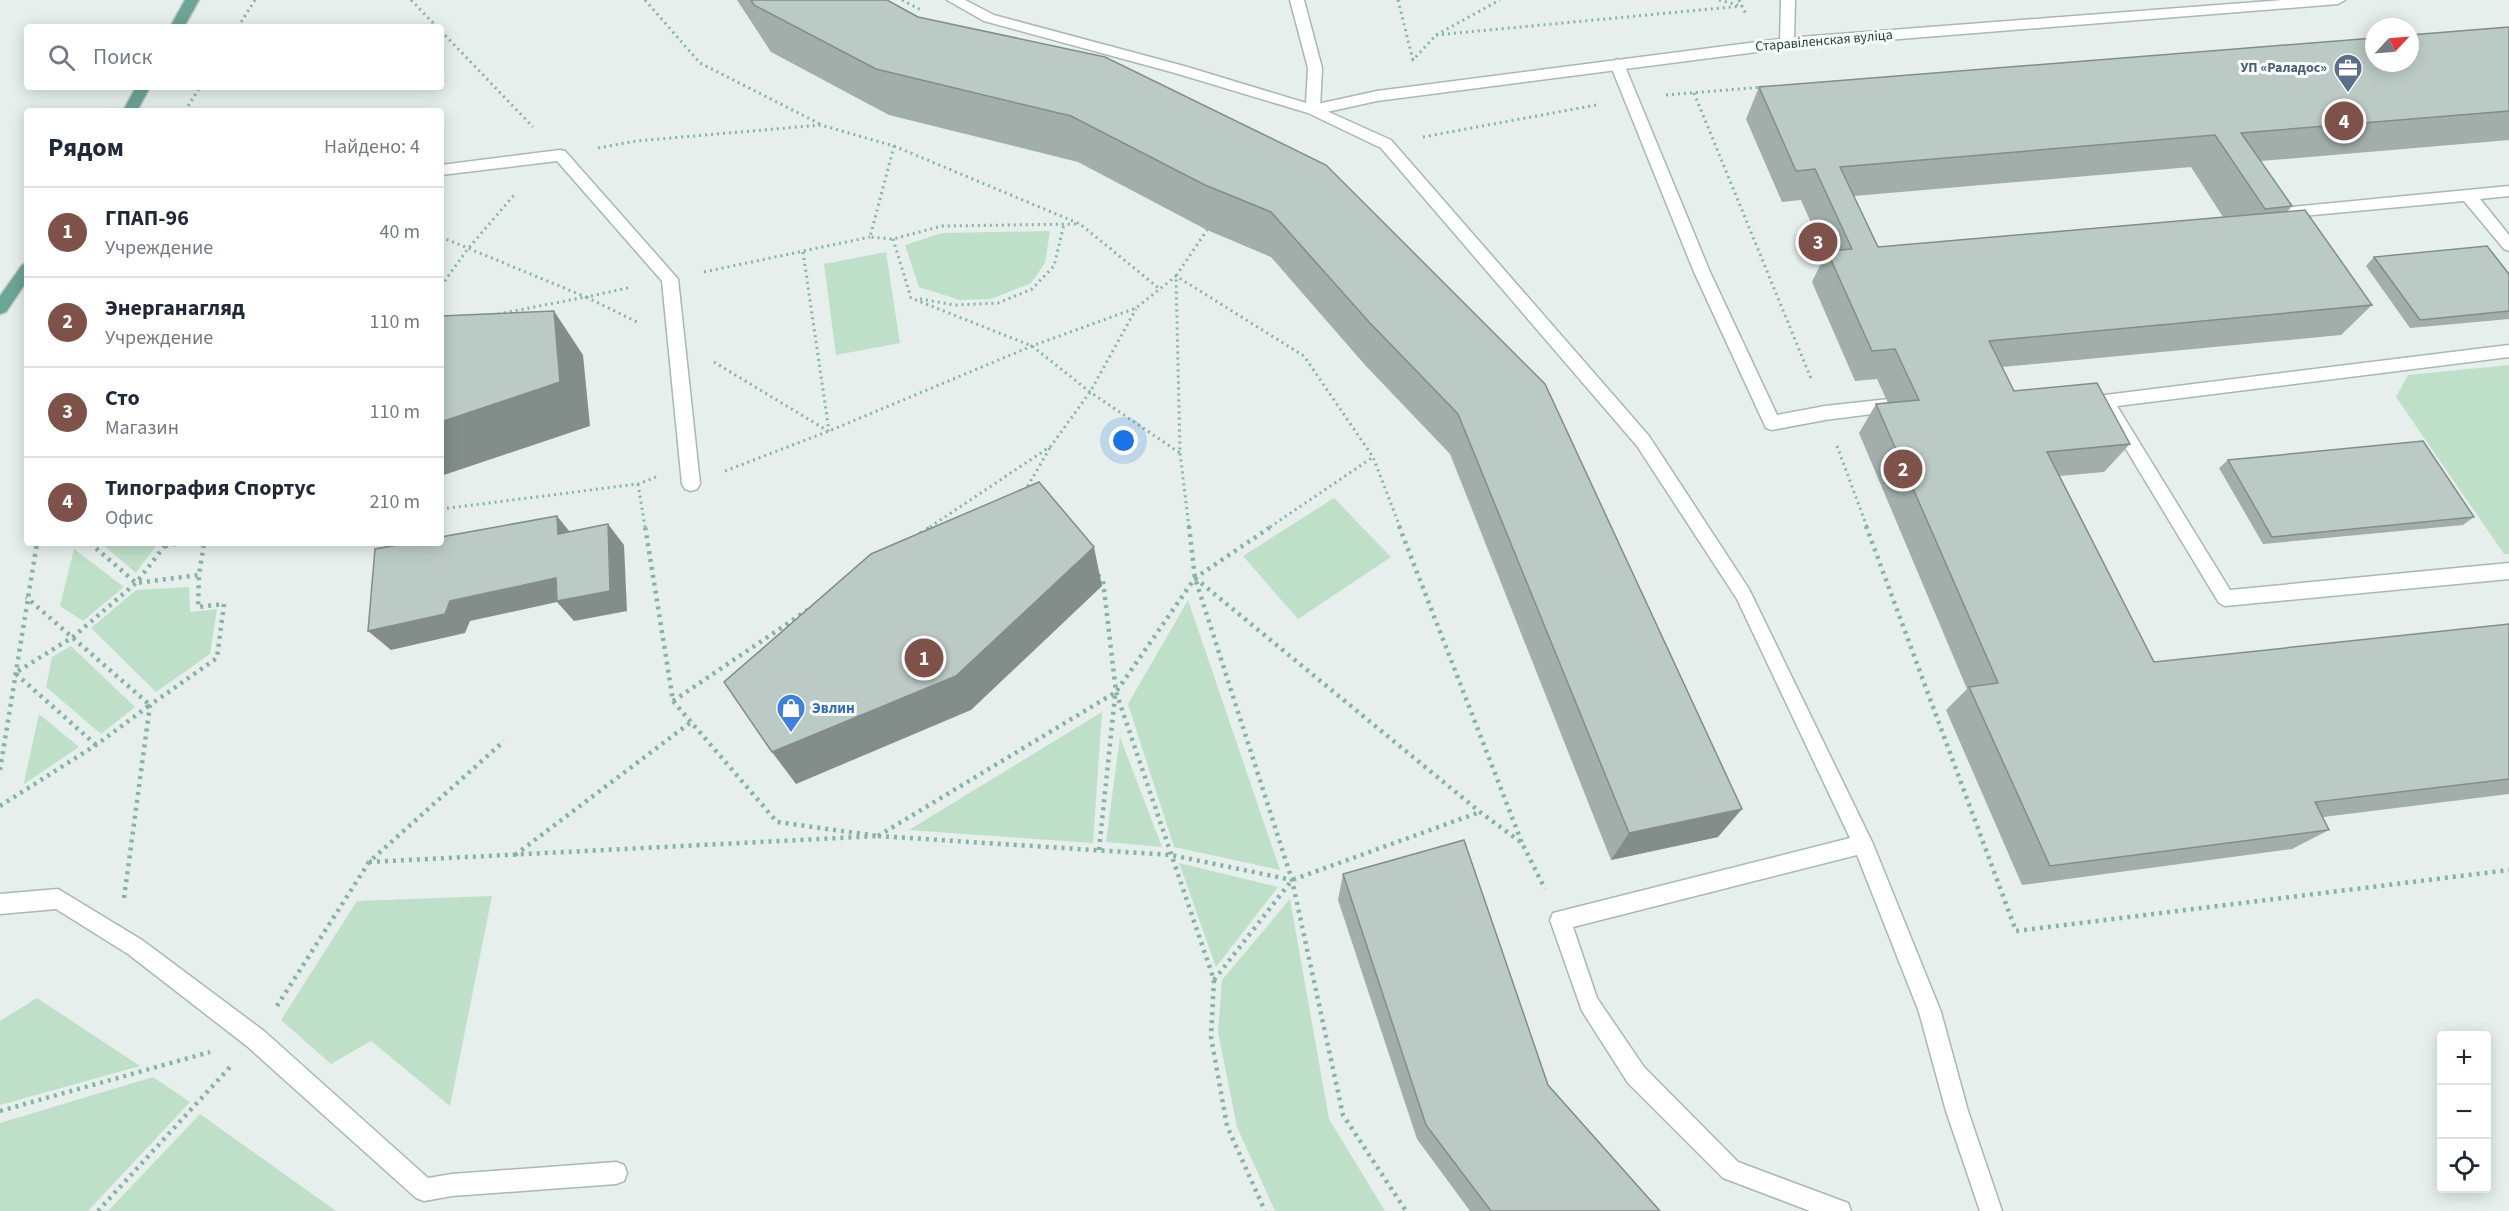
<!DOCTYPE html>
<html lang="ru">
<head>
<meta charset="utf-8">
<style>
  :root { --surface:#fff; --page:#f6f6f7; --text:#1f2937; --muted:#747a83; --line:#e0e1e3; --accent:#7f5249 }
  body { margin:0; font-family:"Source Sans 3",sans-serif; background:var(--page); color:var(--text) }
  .controls { position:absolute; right:18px; bottom:18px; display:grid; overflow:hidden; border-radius:6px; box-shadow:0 3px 15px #0003 }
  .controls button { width:54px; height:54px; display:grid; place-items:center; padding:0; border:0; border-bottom:2px solid var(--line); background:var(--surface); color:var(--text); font:30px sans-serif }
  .compass { position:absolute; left:2365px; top:18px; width:54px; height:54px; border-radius:50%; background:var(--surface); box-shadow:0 3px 15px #0003; rotate:64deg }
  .you { position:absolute; left:1124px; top:441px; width:21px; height:21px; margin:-15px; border:4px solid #fff; border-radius:50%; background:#1a73e8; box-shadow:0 0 0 9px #1a73e833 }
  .badge { display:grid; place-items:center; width:39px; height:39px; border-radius:50%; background:var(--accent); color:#fff; font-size:20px; font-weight:700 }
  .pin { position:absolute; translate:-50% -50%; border:3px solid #fff; box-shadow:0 2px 6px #0006 }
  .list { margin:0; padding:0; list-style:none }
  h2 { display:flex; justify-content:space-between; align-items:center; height:78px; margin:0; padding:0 24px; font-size:26px }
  h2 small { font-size:20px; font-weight:400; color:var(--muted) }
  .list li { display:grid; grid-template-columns:39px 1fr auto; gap:18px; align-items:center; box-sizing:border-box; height:90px; padding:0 24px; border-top:2px solid var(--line) }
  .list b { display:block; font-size:22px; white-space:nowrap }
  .list p { margin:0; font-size:20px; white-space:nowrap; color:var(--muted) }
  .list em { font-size:20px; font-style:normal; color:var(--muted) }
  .icon { flex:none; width:33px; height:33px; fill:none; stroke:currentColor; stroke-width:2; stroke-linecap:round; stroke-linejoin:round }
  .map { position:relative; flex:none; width:2509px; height:1211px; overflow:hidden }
  .search { position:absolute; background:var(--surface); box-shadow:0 3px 15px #0003; left:24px; top:24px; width:420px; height:66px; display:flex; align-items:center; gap:15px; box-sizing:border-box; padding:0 21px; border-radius:6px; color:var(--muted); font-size:22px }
  .panel { position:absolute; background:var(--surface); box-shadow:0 3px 15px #0003; left:24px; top:108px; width:420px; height:438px; border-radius:6px }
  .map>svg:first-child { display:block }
  .green { fill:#bfe0c8 }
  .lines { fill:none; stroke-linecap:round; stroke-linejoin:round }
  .service-casing { stroke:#a8b8b2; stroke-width:3 }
  .minor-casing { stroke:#a8b8b2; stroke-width:3 }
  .primary-casing { stroke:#c2cac8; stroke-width:3 }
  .path-far1 { stroke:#86b3a5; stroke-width:3; stroke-dasharray:2 4; stroke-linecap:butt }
  .path { stroke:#86b3a5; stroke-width:4.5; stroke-dasharray:3 5; stroke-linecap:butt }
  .service { fill:#fff; fill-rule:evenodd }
  .minor { fill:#fff; fill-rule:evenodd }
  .primary { fill:#6aa596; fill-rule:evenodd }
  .wall { fill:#a1aea9; fill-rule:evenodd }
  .shaded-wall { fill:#838d89 }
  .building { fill:#bbcac4; stroke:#838d89; stroke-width:1.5 }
  .labels { text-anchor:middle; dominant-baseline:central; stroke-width:6; stroke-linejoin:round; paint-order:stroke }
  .far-street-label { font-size:14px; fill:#24423a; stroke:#f7fbf9 }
  .far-service-label { font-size:14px; font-weight:bold; fill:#4e5e75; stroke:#f7fbf9; text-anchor:end }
  .shop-label { font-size:15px; font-weight:bold; fill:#366cbe; stroke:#f7fbf9; text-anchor:start }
</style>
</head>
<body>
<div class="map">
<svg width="2509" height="1211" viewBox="0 0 2509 1211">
  <rect width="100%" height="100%" fill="#e6efeb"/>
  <!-- green -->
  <path class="green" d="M1050,231L1045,263L1031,283L991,299L960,300L919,287L905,245L942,233Z
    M886,252L900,343L836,355L824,264Z
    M2509,365V554H2504L2396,397L2408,375Z
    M1334,498L1391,557L1298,619L1243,556Z
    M101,543H158L136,573Z
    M74,549L124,587L83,621L60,606Z
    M189,587L190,612L217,609L210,654L156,692L91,628L136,590Z
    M1188,600L1280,870L1174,847L1128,704Z
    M71,646L135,707L101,734L46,687L52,657Z
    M1102,712L1093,843L909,830Z
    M39,714L79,747L24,784V783Z
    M1120,737L1162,847L1106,842Z
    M1179,863L1278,887L1216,967Z
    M492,896L450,1106L371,1041L331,1064L281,1020L357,901Z
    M1290,899L1329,1119L1385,1211H1275L1237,1127L1218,1032L1222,980Z
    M37,998L140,1066L0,1105V1021Z
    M153,1077L190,1102L88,1211H0V1123Z
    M200,1114L336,1211H108Z"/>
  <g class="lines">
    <!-- service casing -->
    <g class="service-casing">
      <path id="service" d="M947,0H965L994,15L1184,66L1306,103L1308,68L1290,0H1304L1322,68L1320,108L1391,140L1649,436L1749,589L1873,844L1941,1012L1968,1111L2002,1211H1980L1946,1111L1919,1012L1857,855L1573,927L1597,998L1644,1067L1738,1162L1848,1203L1851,1211H1810L1723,1178L1628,1083L1582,1011L1550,920L1553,913L1850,838L1737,599L1637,446L1381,148L1308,113L1175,73L984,21Z
        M1781,0H1795L1794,43L1787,48L1780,43Z
        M1617,59L1624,64L1710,272L1777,415L1825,406L1889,399L1895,401L1897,406L1895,411L1825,420L1772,430L1766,428L1694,272L1610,64Z
        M560,150L565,151L678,279L700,484L697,489L691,491L685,489L682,484L662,281L557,161L441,175V165Z
        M2509,186V196L2480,199L2509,235V251L2504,249L2464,201L2281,218L2276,217L2274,213L2276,209L2281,208Z
        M2509,345V357L2117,406L2230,590L2509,563V579L2225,606L2219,603L2097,401L2099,396L2105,395Z
        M58,889L142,940L264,1031L428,1178L452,1174L616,1162L624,1165L627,1173L624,1181L616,1184L452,1196L424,1201L416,1198L248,1047L128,954L56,909L0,914V894Z"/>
    </g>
    <!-- minor casing -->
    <g class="minor-casing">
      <path id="minor" d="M2283,0H2345L2338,4L1787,48L1377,101L1313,115L1306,110L1313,105L1377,91L1787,38Z"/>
    </g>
    <!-- primary casing -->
    <g class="primary-casing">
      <path id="primary" d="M185,0H199L184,27H170Z
        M136,87H150L137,111H123Z
        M27,263V281L6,312L0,314V296L22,265Z"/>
    </g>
    <!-- path-far1 -->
    <path class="path-far1" d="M411,0L437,27
      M645,0L700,63L820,124
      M902,0L923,11
      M1398,0L1413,60L1436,35L1500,0
      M1719,0L1738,5
      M1739,0L1747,16
      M238,27L255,0
      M441,31L533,127
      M1436,35L1742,6
      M1694,93L1812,381
      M1666,95L1763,87
      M185,111L200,87
      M1423,137L1596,105
      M894,146L1080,224L1161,290
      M598,148L636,141L821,125L894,146L870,237L893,239L942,226L1080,224
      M441,237L586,297L632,287
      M893,239L911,298L1032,346L1090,392L1180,453
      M803,252L829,431
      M704,272L870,237
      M441,286L467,250L514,195
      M920,299L955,305L998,303L1032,289L1054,266L1064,224
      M498,314L586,297L639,323
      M714,362L828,431
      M1837,446L1867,527
      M725,471L829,431L1032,346L1136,308L1176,276L1304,356L1373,457L1400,527
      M638,484L645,527
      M1028,491L1026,489L1051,446
      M441,509L638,484L656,477
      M930,527L1051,446L1090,392L1136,309
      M1189,527L1180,453L1176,276L1207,230
      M1270,527L1373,457"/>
    <!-- path -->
    <path class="path" d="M1189,526L1195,578L1292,880L1343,1115L1406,1211
      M1399,526L1522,843
      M1866,526L2016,931L2509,870
      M920,534L933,526
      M90,543L136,583L199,575L204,543
      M165,546L182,543
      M1098,575L1103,581L1116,692L1214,980L1211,1037L1227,1126L1265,1211
      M1195,578L1480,812L1522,843L1545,889
      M673,701L809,609
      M96,745L15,673L73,637L136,583L167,543
      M0,770L37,543
      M0,806L96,745L150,705L26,597
      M878,836L1116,692L1195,578L1272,526
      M878,836L1171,855L1292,880
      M1099,850L1115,696
      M515,855L691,722
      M369,862L878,836L777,822L673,701L645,526
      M124,898L150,705L217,658L224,604L198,607L199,575
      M1214,980L1292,880L1480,812
      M277,1006L369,862L504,741
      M0,1111L210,1052
      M98,1211L230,1067"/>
    <!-- service -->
    <use href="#service" class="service"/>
    <!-- minor -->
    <use href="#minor" class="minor"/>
    <!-- primary -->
    <use href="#primary" class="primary"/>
  </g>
  <!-- wall -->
  <path class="wall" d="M737,0H887L918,17L1326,165L1718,837L1611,860L1450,454L1365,365L1271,257L1207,230L1078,162L889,115L771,52Z
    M2509,27V140L2261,161L2292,206L2287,212L2372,305L2341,335L2002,367L2014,391L2130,444L2104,472L2060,476L2154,662L2509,624V794L2323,817L2329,830L2292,849L2022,885L1946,710L1967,689L1859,433L1876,404L1888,403L1877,379L1855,381L1812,282L1825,255L1801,200L1782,202L1746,119L1759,87ZM2191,167L2223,217L1878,247L1854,196Z
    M2374,257L2509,274V319L2410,328L2366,266Z
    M2228,460L2474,517L2463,525L2263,544L2219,468Z
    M1343,874L1548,1085L1660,1211H1470L1417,1139L1338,900Z"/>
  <!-- shaded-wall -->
  <path class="shaded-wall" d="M554,311L583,355L590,426L441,476V422Z
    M557,516L574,537L558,534Z
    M608,524L624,545L627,611L574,621L557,602L470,621L465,633L391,650L368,631L450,601Z
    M1094,547L1102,586L971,710L796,784L772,752Z
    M1742,809L1718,837L1611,860L1629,833Z"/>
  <!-- building -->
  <path class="building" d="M751,0H887L918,17L1105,57L1326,165L1545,384L1742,809L1629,833L1458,414L1369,322L1271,212L1205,185L1071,116L876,69L754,5Z
    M2509,27V111L2241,133L2292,206L2265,209L2215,135L1840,167L1878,247L2305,210L2372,305L1989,341L2014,391L2097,383L2130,444L2047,452L2154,662L2509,624V779L2315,802L2329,830L2050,866L1969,687L1998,683L1876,404L1919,400L1895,349L1872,351L1827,251L1852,249L1815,169L1796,171L1759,87L2374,38V63H2410V35Z
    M2487,246L2509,274V311L2420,320L2374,257Z
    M554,311L560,382L441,422V316Z
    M2423,441L2474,517L2272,537L2228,460Z
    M1039,482L1094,547L956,676L772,752L724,682L871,554Z
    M557,516L558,534L608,524L610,591L557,601L556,578L450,601L445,614L368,631L375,549L409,543H441V537Z
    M1464,840L1548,1085L1660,1211H1491L1426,1125L1343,874Z"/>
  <!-- icons -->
  <defs>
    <g id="office-pin" transform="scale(1.5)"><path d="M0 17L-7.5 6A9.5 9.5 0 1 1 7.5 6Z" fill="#5c6f8a" stroke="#f7fbf9"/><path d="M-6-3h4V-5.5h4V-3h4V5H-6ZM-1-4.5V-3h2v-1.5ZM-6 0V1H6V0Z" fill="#fff"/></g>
    <g id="shop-pin" transform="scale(1.5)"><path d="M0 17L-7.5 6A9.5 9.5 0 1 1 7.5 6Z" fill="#3f7fe0" stroke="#f7fbf9"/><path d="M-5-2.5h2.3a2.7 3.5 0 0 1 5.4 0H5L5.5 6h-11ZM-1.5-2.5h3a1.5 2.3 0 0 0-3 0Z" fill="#fff"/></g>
  </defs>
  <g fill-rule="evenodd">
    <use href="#office-pin" x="2348" y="68"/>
    <use href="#shop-pin" x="791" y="708"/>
  </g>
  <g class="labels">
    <!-- far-street labels -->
    <g class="far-street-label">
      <text transform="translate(1824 41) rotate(-5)">Старавіленская вуліца</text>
    </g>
    <!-- far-service labels -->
    <g class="far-service-label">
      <text x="2327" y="68">УП «Раладос»</text>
    </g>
    <!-- shop labels -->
    <g class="shop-label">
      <text x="812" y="708">Эвлин</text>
    </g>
  </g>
</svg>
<div class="controls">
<button>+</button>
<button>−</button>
<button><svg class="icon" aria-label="locate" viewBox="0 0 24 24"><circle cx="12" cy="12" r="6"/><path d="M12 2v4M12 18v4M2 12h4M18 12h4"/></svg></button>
</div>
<svg class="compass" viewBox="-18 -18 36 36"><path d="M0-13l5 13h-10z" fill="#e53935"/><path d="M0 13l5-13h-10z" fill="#747a83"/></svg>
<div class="you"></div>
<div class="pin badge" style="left:924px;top:658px">1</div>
<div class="pin badge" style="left:1903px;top:469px">2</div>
<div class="pin badge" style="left:1818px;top:242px">3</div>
<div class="pin badge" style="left:2344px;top:121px">4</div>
<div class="search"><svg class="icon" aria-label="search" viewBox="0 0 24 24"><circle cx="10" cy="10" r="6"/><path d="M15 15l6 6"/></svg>Поиск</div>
<section class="panel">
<h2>Рядом<small>Найдено: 4</small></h2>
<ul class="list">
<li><span class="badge">1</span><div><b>ГПАП-96</b><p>Учреждение</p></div><em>40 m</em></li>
<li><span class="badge">2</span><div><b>Энерганагляд</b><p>Учреждение</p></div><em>110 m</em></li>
<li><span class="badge">3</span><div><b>Сто</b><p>Магазин</p></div><em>110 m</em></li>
<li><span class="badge">4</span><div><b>Типография Спортус</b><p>Офис</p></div><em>210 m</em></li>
</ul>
</section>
</div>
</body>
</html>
